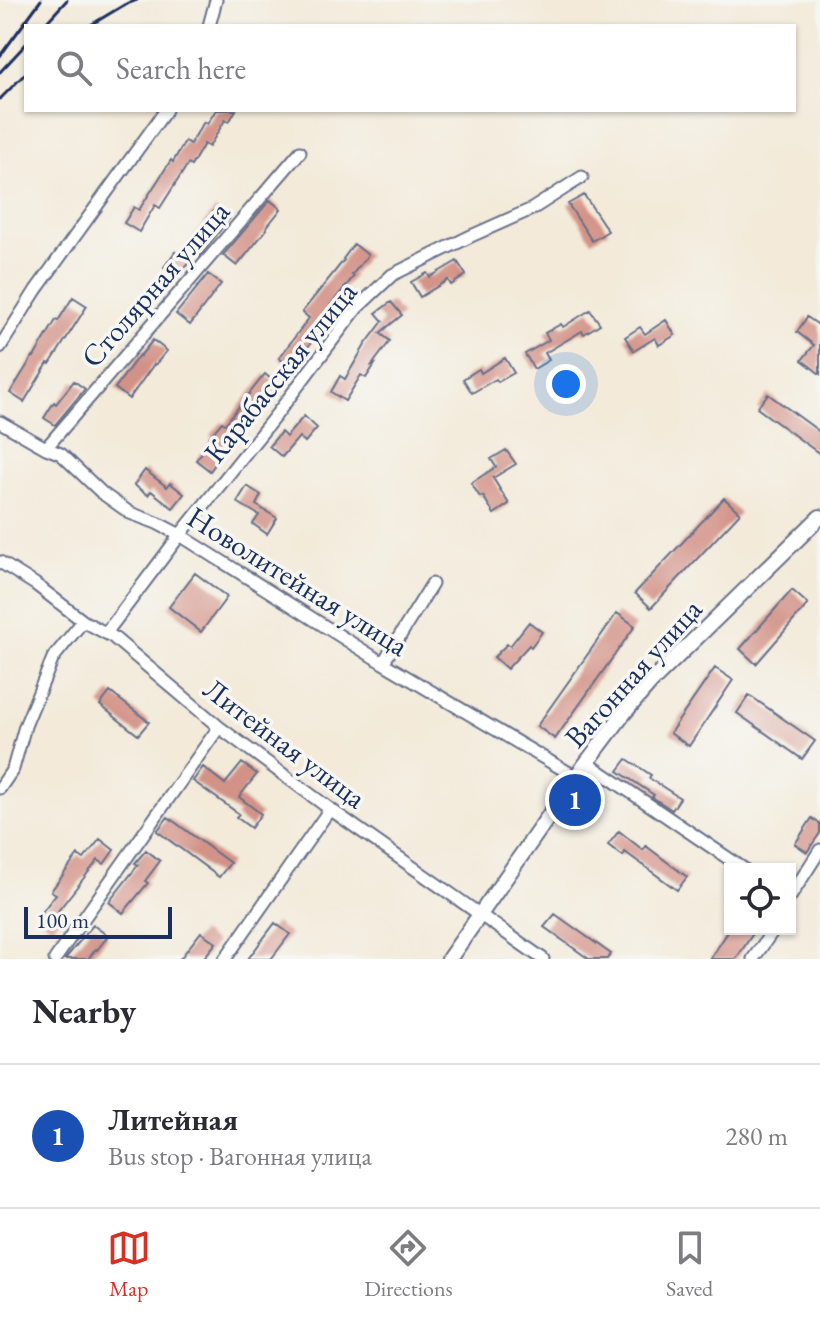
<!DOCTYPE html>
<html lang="en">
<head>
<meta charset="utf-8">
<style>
  :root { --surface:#fff; --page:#f2f2f3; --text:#2b2b33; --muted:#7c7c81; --line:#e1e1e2; --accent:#d93025 }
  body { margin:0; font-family:"EB Garamond",serif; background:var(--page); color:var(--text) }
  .controls { position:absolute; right:24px; bottom:24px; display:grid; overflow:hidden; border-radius:0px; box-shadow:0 2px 6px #0004 }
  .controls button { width:72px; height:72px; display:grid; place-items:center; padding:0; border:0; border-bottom:2px solid var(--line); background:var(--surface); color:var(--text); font:40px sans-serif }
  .scale { position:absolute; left:24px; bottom:20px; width:148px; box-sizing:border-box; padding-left:8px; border:4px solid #1b2f5e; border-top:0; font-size:22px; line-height:28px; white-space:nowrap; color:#1b2f5e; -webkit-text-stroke:6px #f6f6f2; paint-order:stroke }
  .you { position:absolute; left:566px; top:384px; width:28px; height:28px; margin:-20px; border:6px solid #fff; border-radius:50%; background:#1a73e8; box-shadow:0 0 0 12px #1a73e833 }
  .badge { display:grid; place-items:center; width:52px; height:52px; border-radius:50%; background:var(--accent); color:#fff; font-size:26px; font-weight:700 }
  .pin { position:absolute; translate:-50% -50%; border:4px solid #fff; box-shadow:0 2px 8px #0006 }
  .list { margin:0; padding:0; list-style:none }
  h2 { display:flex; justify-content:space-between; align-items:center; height:104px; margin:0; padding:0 32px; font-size:34px }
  h2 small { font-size:26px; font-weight:400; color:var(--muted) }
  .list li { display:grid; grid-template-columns:52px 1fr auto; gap:24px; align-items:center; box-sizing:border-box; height:144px; padding:0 32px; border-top:2px solid var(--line) }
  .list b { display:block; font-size:30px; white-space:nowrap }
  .list p { margin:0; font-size:26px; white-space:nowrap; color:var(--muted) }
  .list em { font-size:26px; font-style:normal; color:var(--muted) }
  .icon { flex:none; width:44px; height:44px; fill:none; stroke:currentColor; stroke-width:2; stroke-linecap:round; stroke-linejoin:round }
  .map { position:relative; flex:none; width:820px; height:959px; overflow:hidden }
  .search { position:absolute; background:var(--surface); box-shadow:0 2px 6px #0004; left:24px; right:24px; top:24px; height:88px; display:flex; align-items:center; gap:20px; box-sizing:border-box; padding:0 28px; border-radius:0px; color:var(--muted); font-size:30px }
  .sheet { height:248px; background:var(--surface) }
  nav { display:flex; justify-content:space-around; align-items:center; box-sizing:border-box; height:112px; border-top:2px solid var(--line); background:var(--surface); font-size:22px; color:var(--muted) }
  nav a { display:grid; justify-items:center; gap:4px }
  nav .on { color:var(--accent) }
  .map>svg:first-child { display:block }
  .building { fill:#d39287 }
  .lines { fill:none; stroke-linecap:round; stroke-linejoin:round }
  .minor-casing { stroke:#677089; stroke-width:15 }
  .tertiary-casing { stroke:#677089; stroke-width:18 }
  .minor { stroke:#fff; stroke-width:11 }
  .tertiary { stroke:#fff; stroke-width:14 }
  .rail { stroke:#1b2f5e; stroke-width:3 }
  .labels { text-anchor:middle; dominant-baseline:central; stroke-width:7; stroke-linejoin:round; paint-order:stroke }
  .street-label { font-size:30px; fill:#1b2f5e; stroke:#f6f6f2 }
</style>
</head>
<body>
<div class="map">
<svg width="820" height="959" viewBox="0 0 820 959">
  <rect width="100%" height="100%" fill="#f6f6f2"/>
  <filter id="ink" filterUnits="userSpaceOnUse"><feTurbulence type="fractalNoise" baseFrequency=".0125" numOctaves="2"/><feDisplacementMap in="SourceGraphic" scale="16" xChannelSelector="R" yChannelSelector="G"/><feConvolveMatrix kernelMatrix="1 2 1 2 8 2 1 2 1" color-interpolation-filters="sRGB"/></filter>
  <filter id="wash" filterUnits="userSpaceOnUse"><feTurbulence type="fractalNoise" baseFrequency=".006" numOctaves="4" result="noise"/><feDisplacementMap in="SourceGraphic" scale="32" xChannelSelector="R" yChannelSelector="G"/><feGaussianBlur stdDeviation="1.8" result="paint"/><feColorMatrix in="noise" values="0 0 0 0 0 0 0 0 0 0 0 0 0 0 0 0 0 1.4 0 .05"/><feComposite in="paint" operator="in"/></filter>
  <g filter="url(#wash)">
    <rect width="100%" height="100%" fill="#f3ead9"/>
    <g id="blocks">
      <!-- building -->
      <path class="building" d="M216,110H236L229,122L225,120L209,147L204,144L191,166L188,164L160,208L155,205L139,232L124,223L134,207L139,210L171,160L173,162L185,141L190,144L204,122L207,124Z
        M584,195L608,231L592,241L568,204Z
        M270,200L281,209L266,228L267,229L237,266L223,255Z
        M215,209L229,219L199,257L195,254L178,277L164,267L175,252L179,255Z
        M354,244L368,255L352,275L354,276L312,328L318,333L292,369L279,358L309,318L302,312L344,260L343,259Z
        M457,261L466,275L451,285L448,280L420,297L411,282L427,273L430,277Z
        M208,274L221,284L190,325L176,314Z
        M73,297L87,306L50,364L48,363L24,402L10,393L33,356L34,357L56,320L58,321Z
        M391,302L402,315L380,333L390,341L372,365L375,364L366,378L361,375L345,401L331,392L340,376L345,379L365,345L383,321L376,313Z
        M590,310L600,324L584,334L582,331L545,353L549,360L534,369L525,354L549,340L545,333L561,324L563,327Z
        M807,317L820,326V374L802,360L814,345L797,332Z
        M666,320L675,335L659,345L655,338L634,351L625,337L640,327L645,334Z
        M153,340L167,351L155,365L154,364L129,399L115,388L139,355L140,356Z
        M505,358L514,373L498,382L496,379L472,393L463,379L479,369L481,373Z
        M265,374L278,385L247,424L244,421L218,454L221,456L210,471L196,460L213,438L210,436L222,422L225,424Z
        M74,381L85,389L55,425L44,418L54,402L56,404Z
        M768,394L820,432V454L757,408Z
        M304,416L317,428L305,442L299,437L282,457L269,446L281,432L286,437Z
        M506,450L516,464L493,478L509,504L494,514L483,496L480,497L471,483L496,467L491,459Z
        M145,470L167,487L170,483L184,494L173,508L151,491L148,495L134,485Z
        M247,486L261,495L256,505L277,518L267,534L253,524L259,515L237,502Z
        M724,498L740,513L651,608L635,593Z
        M195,573L227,597L201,632L169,607Z
        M792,590L808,604L756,664L740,649Z
        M617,613L635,626L555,739L537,726Z
        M529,622L542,632L531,647L529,645L507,669L494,657L507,644L510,646Z
        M715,668L733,680L689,746L670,733Z
        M110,692L149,722L138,735L100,705Z
        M749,695L815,741L802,759L737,713Z
        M627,759L651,775L649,778L680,798L672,810L652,797L654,795L618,771Z
        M242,763L257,774L239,797L261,814L251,828L236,817L239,814L193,781L203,767L225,784Z
        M589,790L603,800L587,825L572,816Z
        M168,817L230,863L219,877L157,831Z
        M812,818L820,824V833L807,852L795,844Z
        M619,831L643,850L646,846L687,877L677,890L625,852L623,856L608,845Z
        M100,839L114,850L104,864L98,860L58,911L63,915L52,928L38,917L56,894L51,891L78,855L84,859Z
        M146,850L160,861L145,881L148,883L123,913L109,902L138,865L135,863Z
        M555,914L611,954L607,959H589L544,927Z
        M275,923L290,934L275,954L271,959H248Z
        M93,925L108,936L97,950L96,949L88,959H65Z
        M730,929H756L736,959H710Z
        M201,932L216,943L203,959H180Z"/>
    </g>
  </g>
  <g filter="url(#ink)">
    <use href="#blocks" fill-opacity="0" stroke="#677089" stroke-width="2"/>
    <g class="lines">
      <!-- minor casing -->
      <g class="minor-casing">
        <path id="minor" d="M209,26L216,0
          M0,347L36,290L166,110
          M0,422L46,448L61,454L102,493L130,513L157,523L180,535L383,663L576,777
          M46,448L300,152
          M0,562L35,584L83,621L113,637L219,727L330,809L543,959
          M106,633L180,535L276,415L357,308L392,275L471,236L532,209L582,177
          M383,663L432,584
          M586,762L744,869
          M0,788L13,769L25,726L53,658L83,621
          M790,897L820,850
          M55,959L219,727
          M225,959L330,809
          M753,959L774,929"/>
      </g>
      <!-- tertiary casing -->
      <g class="tertiary-casing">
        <path id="tertiary" d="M449,959L576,777L624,713L651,682L820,517"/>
      </g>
      <!-- minor -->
      <use href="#minor" class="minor"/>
      <!-- tertiary -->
      <use href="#tertiary" class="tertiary"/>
      <!-- rail -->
      <path class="rail" d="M43,26L67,0
        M89,26L124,5L137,0
        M0,56L41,0
        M0,72L26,44
        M0,99L26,73"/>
    </g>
  </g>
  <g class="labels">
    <!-- street labels -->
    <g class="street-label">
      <text transform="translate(155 284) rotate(-49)">Столярная улица</text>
      <text transform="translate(280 372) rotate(-51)">Карабасская улица</text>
      <text transform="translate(298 581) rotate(32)">Новолитейная улица</text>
      <text transform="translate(633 673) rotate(-48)">Вагонная улица</text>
      <text transform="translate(285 743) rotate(37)">Литейная улица</text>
    </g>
  </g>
</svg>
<div class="controls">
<button><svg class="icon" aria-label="locate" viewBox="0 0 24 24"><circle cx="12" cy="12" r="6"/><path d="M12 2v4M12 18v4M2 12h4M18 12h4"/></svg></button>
</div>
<div class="scale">100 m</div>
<div class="you"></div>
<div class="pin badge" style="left:575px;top:800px;background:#1a4fb4">1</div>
<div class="search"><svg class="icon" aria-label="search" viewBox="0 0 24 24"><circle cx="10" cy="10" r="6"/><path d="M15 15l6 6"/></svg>Search here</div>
</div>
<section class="sheet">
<h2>Nearby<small></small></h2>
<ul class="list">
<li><span class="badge" style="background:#1a4fb4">1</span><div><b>Литейная</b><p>Bus stop · Вагонная улица</p></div><em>280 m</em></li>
</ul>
</section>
<nav>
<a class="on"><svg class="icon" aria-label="map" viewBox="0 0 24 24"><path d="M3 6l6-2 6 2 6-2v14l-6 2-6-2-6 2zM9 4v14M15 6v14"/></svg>Map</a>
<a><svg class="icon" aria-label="directions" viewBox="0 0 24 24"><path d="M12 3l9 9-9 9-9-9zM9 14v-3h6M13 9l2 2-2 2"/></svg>Directions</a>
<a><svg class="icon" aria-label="saved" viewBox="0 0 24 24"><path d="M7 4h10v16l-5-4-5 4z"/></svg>Saved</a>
</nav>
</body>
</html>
